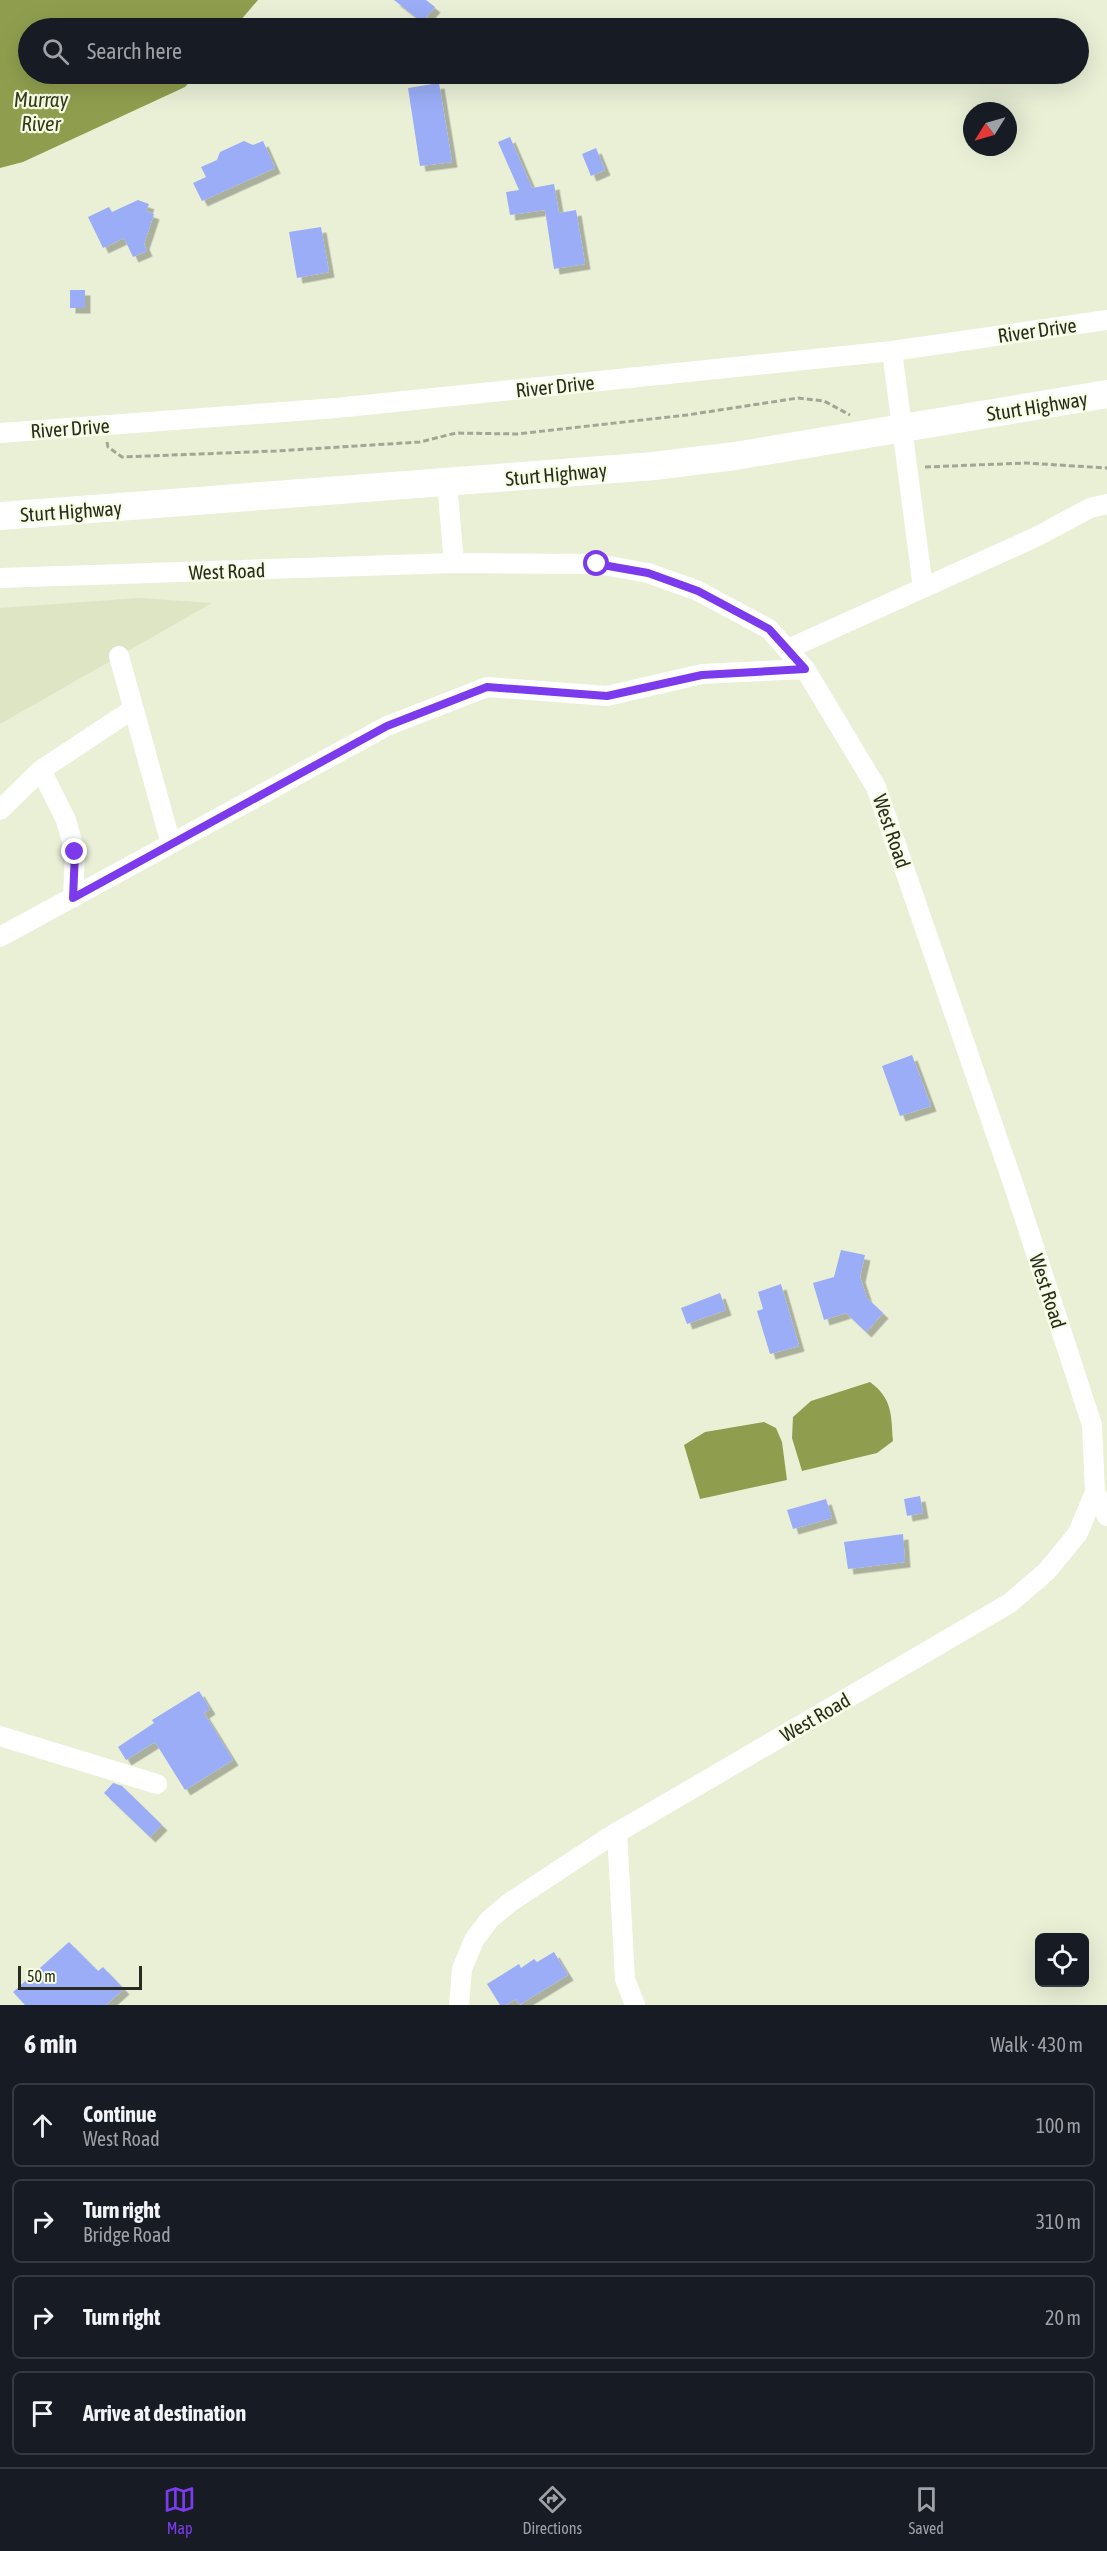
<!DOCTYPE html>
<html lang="en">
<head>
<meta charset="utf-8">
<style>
  :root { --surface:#171b24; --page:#20242c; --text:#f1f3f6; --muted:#9ea1a6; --line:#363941; --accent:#7c3aed }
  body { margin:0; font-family:"Asap Condensed",sans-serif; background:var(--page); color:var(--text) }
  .controls { position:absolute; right:18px; bottom:18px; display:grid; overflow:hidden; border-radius:9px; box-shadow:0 6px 24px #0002 }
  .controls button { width:54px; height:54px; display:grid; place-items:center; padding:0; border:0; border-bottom:2px solid var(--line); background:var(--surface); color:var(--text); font:30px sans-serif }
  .compass { position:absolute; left:963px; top:102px; width:54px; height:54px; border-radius:50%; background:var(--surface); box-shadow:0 6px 24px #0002; rotate:233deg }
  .scale { position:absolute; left:18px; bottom:15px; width:124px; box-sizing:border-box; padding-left:6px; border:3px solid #292b21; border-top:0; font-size:16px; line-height:21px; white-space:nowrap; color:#292b21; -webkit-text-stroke:4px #f7fde3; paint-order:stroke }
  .stop { position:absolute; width:18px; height:18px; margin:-14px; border:4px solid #7c3aed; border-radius:50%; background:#fff }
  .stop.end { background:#7c3aed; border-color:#fff; box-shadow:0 2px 6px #0008 }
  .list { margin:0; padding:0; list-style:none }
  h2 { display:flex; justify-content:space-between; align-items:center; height:78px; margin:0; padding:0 24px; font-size:26px }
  h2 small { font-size:20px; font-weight:400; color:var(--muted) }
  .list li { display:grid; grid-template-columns:39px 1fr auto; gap:18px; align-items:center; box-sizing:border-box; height:84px; margin:0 12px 12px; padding:0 12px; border:2px solid var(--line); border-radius:9px }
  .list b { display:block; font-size:22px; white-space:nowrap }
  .list p { margin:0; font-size:20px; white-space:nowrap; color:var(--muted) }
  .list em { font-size:20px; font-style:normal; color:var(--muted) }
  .icon { flex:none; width:33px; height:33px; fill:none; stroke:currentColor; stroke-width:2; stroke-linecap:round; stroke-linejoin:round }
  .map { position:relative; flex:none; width:1107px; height:2005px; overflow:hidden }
  .search { position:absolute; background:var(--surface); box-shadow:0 6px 24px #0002; left:18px; right:18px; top:18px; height:66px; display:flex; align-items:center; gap:15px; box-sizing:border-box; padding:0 21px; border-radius:33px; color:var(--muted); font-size:22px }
  .sheet { height:462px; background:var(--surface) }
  nav { display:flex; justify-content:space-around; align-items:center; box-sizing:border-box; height:84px; border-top:2px solid var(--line); background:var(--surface); font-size:16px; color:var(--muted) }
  nav a { display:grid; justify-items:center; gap:3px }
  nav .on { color:var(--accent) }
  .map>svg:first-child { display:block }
  .built { fill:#dde5c4 }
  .water { fill:#8f9e4e }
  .building { fill:#9aadf6; filter:url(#shadow) }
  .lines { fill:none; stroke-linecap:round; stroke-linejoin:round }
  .path { stroke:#a2a793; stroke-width:3; stroke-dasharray:6 3; stroke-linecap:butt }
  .minor { stroke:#fff; stroke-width:20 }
  .highway { stroke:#fff; stroke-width:28 }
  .route { stroke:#7c3aed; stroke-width:8 }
  .labels { text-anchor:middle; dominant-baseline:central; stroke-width:4.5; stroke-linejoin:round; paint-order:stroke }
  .street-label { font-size:20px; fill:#292b21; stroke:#f7fde3 }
  .water-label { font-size:21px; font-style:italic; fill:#343b18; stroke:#f7fde3 }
</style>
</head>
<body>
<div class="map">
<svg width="1107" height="2005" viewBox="0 0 1107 2005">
  <defs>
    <filter id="shadow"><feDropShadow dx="5.5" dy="5.5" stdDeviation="0" flood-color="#0004"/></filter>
  </defs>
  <rect width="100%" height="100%" fill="#e9f0d6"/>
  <!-- built -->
  <path class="built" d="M139,598L212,603L0,724V608Z"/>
  <!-- water -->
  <path class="water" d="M0,0H258L234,28H28V74H197L185,87L23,162L0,168Z
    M870,1382C893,1399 891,1415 893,1441L877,1453L802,1471L792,1438L793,1417L811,1401Z
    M764,1422L776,1428L782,1442L787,1480L700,1499L684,1445L705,1432Z"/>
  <!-- building -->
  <path class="building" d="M394,0H426L435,7L422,22Z
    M439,83L452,162L420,166L408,88Z
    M510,137L532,188L554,184L559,213L576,210L585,264L554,269L545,210L510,215L506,192L519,190L498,142Z
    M244,141L253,145L263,141L275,168L202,201L193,183L206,177L201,167L217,160L220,152Z
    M596,148L605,170L591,176L582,154Z
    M138,200L149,204L146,211L154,214L144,244L147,251L133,257L124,238L103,248L88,217L109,207L112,212Z
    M321,227L329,272L297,278L289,232Z
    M70,290H85V308H70Z
    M912,1055L931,1106L900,1116L882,1066Z
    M841,1250L865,1255L860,1277L867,1298L883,1313L866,1332L846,1313L824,1320L813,1283L834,1277Z
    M781,1284L799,1346L770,1354L757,1311L763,1309L758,1292Z
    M720,1293L726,1310L687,1324L681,1308Z
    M920,1496L923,1513L907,1516L904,1499Z
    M826,1499L832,1518L793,1529L787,1510Z
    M903,1534L905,1562L848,1569L844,1542Z
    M199,1691L210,1709L204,1713L233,1760L185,1790L155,1742L126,1760L118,1747L154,1723L152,1720Z
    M113,1783L122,1786L162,1825L150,1837L104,1793Z
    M69,1942L98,1971L103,1967L124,1989L106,2005H25L13,1992Z
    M554,1952L568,1975L519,2005L516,1999L506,2005H500L487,1984L519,1964L521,1968L534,1959L537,1962Z"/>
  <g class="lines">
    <!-- path -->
    <path class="path" d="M107,442L108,447L122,457L276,451L420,442L456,433L517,434L687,415L798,398L824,401L850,415
      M925,467L1026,463L1107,468"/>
    <!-- minor -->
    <path class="minor" d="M892,351L923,588
      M0,433L336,408L892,351L1107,320
      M447,483L454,563
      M0,578L454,563L597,564L648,573L698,591L769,629L805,669L876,787L1016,1192L1092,1425L1095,1492L1078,1533L1047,1571L1010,1603L606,1839L509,1903L489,1920L474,1940L462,1969L459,2005
      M788,649L1036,537L1090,508L1107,504
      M119,656L171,844
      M41,770L66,820L75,852L73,898
      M0,810L41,770L133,709
      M0,937L387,726L487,687L607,696L702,674L805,669
      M1095,1492L1107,1516
      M0,1736L157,1784
      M617,1832L625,1979L635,2005"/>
    <!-- highway -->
    <path class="highway" d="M0,516L654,466L735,456L1107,394"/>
  </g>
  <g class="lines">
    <!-- route -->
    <path class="route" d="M75,852L73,898L387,726L487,687L607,696L702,675L805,669L769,629L698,591L648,573L597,564"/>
  </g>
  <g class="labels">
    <!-- street labels -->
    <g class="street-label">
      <text transform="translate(1037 330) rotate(-8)">River Drive</text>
      <text transform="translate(555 386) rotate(-6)">River Drive</text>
      <text transform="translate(1037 406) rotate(-9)">Sturt Highway</text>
      <text transform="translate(70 428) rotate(-4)">River Drive</text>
      <text transform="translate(556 474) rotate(-5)">Sturt Highway</text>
      <text transform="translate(71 511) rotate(-4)">Sturt Highway</text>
      <text transform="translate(227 571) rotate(-2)">West Road</text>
      <text transform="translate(892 831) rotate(71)">West Road</text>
      <text transform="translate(1048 1291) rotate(72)">West Road</text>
      <text transform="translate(815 1717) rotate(-30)">West Road</text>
    </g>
    <!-- water labels -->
    <g class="water-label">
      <text x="41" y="99">Murray<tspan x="41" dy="24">River</tspan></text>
    </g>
  </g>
</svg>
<div class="controls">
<button><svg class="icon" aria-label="locate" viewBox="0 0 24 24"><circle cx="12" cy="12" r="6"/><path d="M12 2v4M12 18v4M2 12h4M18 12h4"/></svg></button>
</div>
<svg class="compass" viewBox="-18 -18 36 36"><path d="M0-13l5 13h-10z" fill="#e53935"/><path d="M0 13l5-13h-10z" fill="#9ea1a6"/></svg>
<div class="scale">50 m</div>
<div class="stop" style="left:597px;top:564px"></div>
<div class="stop end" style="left:75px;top:852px"></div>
<div class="search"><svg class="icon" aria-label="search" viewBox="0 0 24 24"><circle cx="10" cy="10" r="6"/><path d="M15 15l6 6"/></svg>Search here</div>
</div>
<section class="sheet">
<h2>6 min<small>Walk · 430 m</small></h2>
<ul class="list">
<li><svg class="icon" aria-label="ahead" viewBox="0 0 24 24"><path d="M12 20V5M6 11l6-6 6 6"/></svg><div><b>Continue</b><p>West Road</p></div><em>100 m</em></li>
<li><svg class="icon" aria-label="right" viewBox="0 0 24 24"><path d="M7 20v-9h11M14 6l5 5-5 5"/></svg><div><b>Turn right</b><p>Bridge Road</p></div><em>310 m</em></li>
<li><svg class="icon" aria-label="right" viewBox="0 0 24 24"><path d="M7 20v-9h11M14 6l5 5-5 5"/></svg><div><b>Turn right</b></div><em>20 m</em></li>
<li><svg class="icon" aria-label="arrive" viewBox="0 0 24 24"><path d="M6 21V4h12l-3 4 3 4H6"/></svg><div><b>Arrive at destination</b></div></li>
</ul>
</section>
<nav>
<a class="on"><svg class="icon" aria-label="map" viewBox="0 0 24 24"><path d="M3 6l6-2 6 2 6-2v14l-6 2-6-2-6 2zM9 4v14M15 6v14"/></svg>Map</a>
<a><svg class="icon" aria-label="directions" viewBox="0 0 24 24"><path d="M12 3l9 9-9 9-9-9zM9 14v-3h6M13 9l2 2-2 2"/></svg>Directions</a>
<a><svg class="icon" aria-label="saved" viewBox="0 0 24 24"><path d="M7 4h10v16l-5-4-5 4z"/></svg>Saved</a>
</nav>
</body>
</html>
